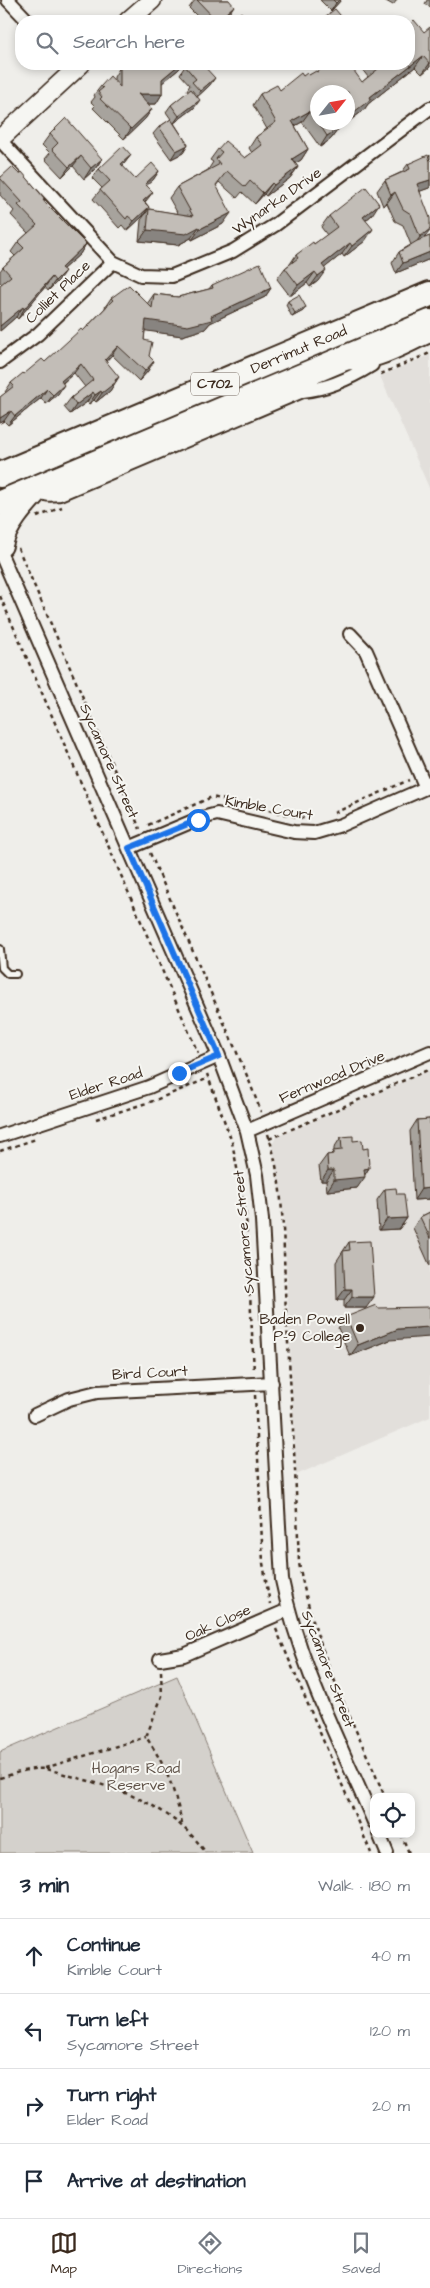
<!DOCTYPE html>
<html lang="en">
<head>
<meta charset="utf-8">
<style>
  :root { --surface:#fff; --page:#f6f6f7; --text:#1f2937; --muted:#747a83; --line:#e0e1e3; --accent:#3b2a1e }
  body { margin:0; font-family:"Architects Daughter",sans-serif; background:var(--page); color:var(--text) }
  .controls { position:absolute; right:15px; bottom:15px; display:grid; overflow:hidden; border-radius:10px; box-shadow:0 2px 8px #0003 }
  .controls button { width:45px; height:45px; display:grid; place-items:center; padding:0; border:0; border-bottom:1px solid var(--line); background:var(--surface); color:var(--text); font:25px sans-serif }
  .compass { position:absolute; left:310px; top:85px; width:45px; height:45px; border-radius:50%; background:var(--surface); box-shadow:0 2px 8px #0003; rotate:59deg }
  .stop { position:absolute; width:15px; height:15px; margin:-11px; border:4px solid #1a73e8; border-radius:50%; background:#fff }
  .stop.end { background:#1a73e8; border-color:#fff; box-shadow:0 1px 5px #0008 }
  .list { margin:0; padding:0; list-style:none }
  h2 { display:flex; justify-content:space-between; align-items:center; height:65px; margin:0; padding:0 20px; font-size:21px }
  h2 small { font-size:16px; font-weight:400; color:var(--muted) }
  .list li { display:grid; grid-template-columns:32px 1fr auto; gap:15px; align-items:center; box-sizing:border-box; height:75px; padding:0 20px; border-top:1px solid var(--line) }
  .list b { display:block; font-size:19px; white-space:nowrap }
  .list p { margin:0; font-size:16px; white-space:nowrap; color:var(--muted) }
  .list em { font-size:16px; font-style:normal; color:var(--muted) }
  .icon { flex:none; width:28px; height:28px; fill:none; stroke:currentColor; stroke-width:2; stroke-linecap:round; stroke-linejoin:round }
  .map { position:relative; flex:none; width:430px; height:1853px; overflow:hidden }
  .search { position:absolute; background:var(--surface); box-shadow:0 2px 8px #0003; left:15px; right:15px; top:15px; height:55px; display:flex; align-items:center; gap:12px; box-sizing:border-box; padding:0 18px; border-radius:20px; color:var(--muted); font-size:19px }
  .sheet { height:365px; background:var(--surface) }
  nav { display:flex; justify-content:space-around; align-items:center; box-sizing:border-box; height:70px; border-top:1px solid var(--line); background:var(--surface); font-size:14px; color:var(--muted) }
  nav a { display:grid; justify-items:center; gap:2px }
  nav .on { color:var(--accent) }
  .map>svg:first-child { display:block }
  .built { fill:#e2dfdb }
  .green { fill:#d4d1cc; stroke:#887e75 }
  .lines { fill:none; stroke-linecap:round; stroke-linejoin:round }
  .lane-casing { stroke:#3b2a1e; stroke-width:10 }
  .street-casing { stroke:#3b2a1e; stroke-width:16 }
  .secondary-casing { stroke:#3b2a1e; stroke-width:21 }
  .highway-casing { stroke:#3b2a1e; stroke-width:28 }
  .path { stroke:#3b2a1e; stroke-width:2.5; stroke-dasharray:4 4; stroke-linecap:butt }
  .lane { stroke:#f6f6f2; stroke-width:6 }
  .street { stroke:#f6f6f2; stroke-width:12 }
  .secondary { stroke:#f6f6f2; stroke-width:18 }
  .highway { stroke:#f6f6f2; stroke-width:24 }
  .wall { fill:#a7a39d; stroke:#3b2a1e }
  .shaded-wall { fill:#888480; stroke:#3b2a1e }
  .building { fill:#c2bdb7; stroke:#3b2a1e }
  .route { stroke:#1a73e8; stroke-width:6 }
  .poi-dot { fill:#3b2a1e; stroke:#f6f6f2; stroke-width:2 }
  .labels { text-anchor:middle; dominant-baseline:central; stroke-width:4; stroke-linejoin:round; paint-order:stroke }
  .shield { fill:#f6f6f2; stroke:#73675e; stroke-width:1 }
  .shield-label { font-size:14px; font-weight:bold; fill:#3b2a1e }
  .street-label { font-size:15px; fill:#3b2a1e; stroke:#f6f6f2 }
  .poi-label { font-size:15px; fill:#3b2a1e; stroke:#f6f6f2; text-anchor:end }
  .park-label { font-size:15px; fill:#61544a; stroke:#f6f6f2 }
</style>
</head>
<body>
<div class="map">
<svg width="430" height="1853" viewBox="0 0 430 1853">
  <rect width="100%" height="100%" fill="#efeeea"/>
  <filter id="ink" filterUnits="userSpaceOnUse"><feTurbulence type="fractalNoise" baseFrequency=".02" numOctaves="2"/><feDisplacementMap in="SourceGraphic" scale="10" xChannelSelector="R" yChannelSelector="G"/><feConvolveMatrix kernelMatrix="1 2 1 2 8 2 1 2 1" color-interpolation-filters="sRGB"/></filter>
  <g filter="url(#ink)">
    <!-- built -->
    <path class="built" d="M430,355V490L380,376Z
      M430,1070V1417L296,1475L284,1220L272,1145L276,1137Z"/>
    <!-- green -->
    <path class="green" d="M177,1676L253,1853H0V1752Z"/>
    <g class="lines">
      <!-- lane casing -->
      <g class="lane-casing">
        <path id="lane" d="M0,949L2,968L8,974H16"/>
      </g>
      <!-- street casing -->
      <g class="street-casing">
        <path id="street" d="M8,0L28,21
          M0,140L113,262L141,275L172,276L233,251L275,225L430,108
          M0,362L38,334L113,262
          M343,363C375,366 401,349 430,336
          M303,391C327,389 351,378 372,365
          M39,487C44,497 50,495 60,494L303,391L316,375
          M0,552L219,1056L247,1131L257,1175L262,1220L282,1580C299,1665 340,1743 374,1822
          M350,634L366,651L426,788
          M129,848L198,819L217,814L294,832L314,833L341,825L430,786
          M247,1131L430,1052
          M0,1136L149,1087L219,1056
          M35,1415L69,1399L97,1392L272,1383
          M160,1659L184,1655L288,1610
          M379,1834L387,1853"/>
      </g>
      <!-- secondary casing -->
      <g class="secondary-casing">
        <path id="secondary" d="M128,21L152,0
          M0,139L81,64"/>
      </g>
      <!-- highway casing -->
      <g class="highway-casing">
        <g id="highway">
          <path id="s1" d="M0,475L430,294"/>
          <path d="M0,503L430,322"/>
          <path d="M0,545C4,525 22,505 36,490"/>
        </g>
      </g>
      <!-- path -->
      <path class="path" d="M381,374L430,353
        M37,517L62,507
        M18,548L140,829
        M0,596L198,1053
        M334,813L409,780
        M148,825L212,797L307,819
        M150,853L248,1078L261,1112
        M207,1074L232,1142L246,1215L254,1372
        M96,1119L153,1101L209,1078
        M268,1134C288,1196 282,1264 287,1327C292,1406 296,1484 299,1563C313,1645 353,1721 385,1797
        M269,1139L430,1069
        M0,1151L36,1139
        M255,1395L263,1563L270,1604
        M276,1629L371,1853
        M161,1671L162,1696L146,1737C166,1766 175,1790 182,1824
        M45,1768L146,1737
        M0,1778C14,1774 30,1767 45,1769C56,1771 67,1775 78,1778C128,1791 175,1809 206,1853
        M401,1834L409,1853"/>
      <!-- lane -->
      <use href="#lane" class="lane"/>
      <!-- street -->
      <use href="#street" class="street"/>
      <!-- secondary -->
      <use href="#secondary" class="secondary"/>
      <!-- highway -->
      <use href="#highway" class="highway"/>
    </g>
    <!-- wall -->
    <path class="wall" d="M195,0H229L228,15L221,21H202L189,8Z
      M320,0H341L331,11Z
      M384,0H397L393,5Z
      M427,0H430V7L425,4Z
      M424,32L430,67L422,74L415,67L368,104L364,110L348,122V92H318V122H335L339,128L331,139L320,147L302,122L295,126L308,149L301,160L295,163L298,167L290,178L266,196L264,194L255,204L242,192L237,198L219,182L216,186L223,224L192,240L191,238L178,245L139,241L141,220L149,209L178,214L169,198L177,187L208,170L213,162L210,160L218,149L245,158L252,153L249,148L256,137L267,129L253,105L260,94L280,90L303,76L309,75L317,72L362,82L368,77L358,64H409Z
      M124,64H182L179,69L162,83V94L156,104H147L152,109L145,119L124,139L93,108L95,106L91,102L95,97L94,95L101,86L114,80V77L120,67Z
      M185,66L210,85L197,97L194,108L174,123L188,145L183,153L171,159L153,134L159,127L171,119L166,112L171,105L188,92L187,90L190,85L180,74Z
      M50,134L102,159L95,169L84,179L73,166L62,177L45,159L50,153L42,145Z
      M131,155L122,166L135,179L159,171L153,180L146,185V201L145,202L149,207L143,216L127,231L122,225L119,228L93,199L102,188L92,178L99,169Z
      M430,155V159L429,158L430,161V187L429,188L420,191L425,238L430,236V259L396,273L392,263L399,252L411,245L403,225L395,221L387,203L383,206L377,191L385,180L402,172L408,164L428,157Z
      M19,174L45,199L43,200L47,205L86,244L80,254L63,269L58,281L48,291L45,287L18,319L16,317L0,331V285L2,284L0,282V271L3,267L15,256L11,252L18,242L28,233L11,215L14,211L0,195V177Z
      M372,215L366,220L365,241L344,257L342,254L324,268L318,281L310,287L307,283L290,296L277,279L285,268L290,264L296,255L314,244L327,235L321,227L329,216Z
      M212,285L271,288L265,297L210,323L205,329L182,336L145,330L144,340L149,356L148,371L139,381L112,355L106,361L116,381L110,391L96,402L94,400L89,404L87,402L70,414L64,407L71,398L85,387L74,373L63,383L58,394L46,404L41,398L8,425L4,421L0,423V397L6,393L5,392L11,383L45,362L83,331L105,308V307L111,298L147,304L154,294L178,297L209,289Z
      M288,301L306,307L303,311L292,317L286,305Z
      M430,1119V1199L414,1200L410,1131L417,1120Z
      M341,1137L353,1141L363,1149L369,1168L357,1188L327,1191L326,1181H321L319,1166L327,1155H330L334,1151V1148Z
      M385,1189L397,1194L407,1218L399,1229L379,1230L377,1200Z
      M430,1212V1266L413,1228L420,1217Z
      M349,1242L366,1308H344V1300H337L336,1262Z
      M346,1317L390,1340L350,1356L338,1328Z"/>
    <!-- shaded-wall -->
    <path class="shaded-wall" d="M339,0H341L331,11L336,3Z
      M234,6L228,15L221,21H218Z
      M423,56L415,67L368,104L364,110L348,122L354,112L370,97Z
      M430,63V67L422,74Z
      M180,64H182L179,69L155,89L162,79Z
      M215,78L210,85L195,99L200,91Z
      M138,94H162L156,104H131Z
      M200,100L194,108L174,123L179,116Z
      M152,109L145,119L124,139L131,129Z
      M310,111L302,122L284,132L292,121Z
      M339,128L331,139L320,147L327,136Z
      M188,145L183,153L171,159L176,151Z
      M308,149L301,160L284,170L292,159Z
      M131,155L124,164L114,173L121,164Z
      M81,156L73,166L62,177L69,167Z
      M102,159L95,169L84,179L91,168Z
      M298,167L290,178L266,196L274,185Z
      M159,171L153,180L138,193L145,184Z
      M430,180V187L429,188L410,195L417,184Z
      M272,183L264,194L255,204L263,193Z
      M153,192L146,201L137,210L143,201Z
      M395,192L387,203L383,206L391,195Z
      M379,204L372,215L356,228L363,217Z
      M149,207L143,216L127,231L134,221Z
      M231,213L223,224L192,240L200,229Z
      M199,227L191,238L178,245L139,241L147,230Z
      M373,229L365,241L344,257L352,246Z
      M430,229V231L425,237L412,248L420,237Z
      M350,243L342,254L317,274L322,265Z
      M86,244L80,254L54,277L61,268Z
      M430,252V259L396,273L403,263Z
      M326,270L318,281L310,287L318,276Z
      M65,271L58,281L48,291L55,281Z
      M315,272L307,283L290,296L298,285Z
      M52,277L45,287L18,319L24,309Z
      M271,288L265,297L210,323L205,329L182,336L140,330L146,320L211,316Z
      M23,307L16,317L0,331V326Z
      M306,307L303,311L292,317L295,313Z
      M118,346L112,355L99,369L105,360Z
      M154,361L148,371L139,381L145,371Z
      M81,364L74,373L54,390L61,381Z
      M119,377L110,391L96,402L102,393Z
      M64,385L58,394L46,404L53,395Z
      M47,389L41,398L8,425L15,416Z
      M101,391L94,400L89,404L95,395Z
      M93,392L87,402L70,414L76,405Z
      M11,411L4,421L0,423V418Z
      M369,1168L363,1177H365L357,1188L327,1191L334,1180L364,1169Z
      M328,1170H334L326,1181H321Z
      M430,1188V1199L414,1200L421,1189Z
      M407,1218L399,1229L379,1230L387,1219Z
      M345,1289H352L344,1300H337Z
      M352,1297H374L366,1308H344Z
      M430,1327V1337L390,1340L350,1356L358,1345L398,1329Z"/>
    <!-- building -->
    <path class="building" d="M197,0H229L234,6L217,21Z
      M333,0H339L336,3Z
      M335,9L345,21H324L322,19Z
      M241,12L249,21H234L233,20Z
      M414,20L424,32L430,27V64L423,56L370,97L371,99L354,112L348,105V106V92H318V122L310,111L292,121L308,149L292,159L298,167L274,185L272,183L263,193L250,181L245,187L227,171L216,185L231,213L200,229L199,227L186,234L147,230L149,209L193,216L177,187L220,164L216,159L222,152L218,149L225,141L245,158L262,145L256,137L276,122L260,94L277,85L280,90L301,73L303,76L307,73L309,75L316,71L317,72L328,64H349L362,82L378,69L375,64H409V25Z
      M124,64H180L162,79V94H138L152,109L131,129L100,99L102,97L98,92L103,88L101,86L110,76L120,87V67Z
      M188,64H202L215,78L200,91L192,82L196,79L185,66Z
      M191,89L200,100L179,116L171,105Z
      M66,118L102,159L91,168L81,156L69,167L52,149L58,143L50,134Z
      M171,119L188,145L176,151L159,127Z
      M318,122H335L339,128L327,136Z
      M123,146L131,155L121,164L135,179L152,163L159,171L145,184L153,192L143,201L149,207L134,221L128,216L126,219L100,190L110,181L99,169Z
      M428,155L430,161V180L417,184L430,218V229L420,237L411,214L403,209L395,192L391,195L385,180L410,169L408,164Z
      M12,167L19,174L22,172L45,199L43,200L47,205L86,244L61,268L65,271L55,281L52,277L24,309L23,307L0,326V285L11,276L3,267L24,248L18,242L37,225L18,205L22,202L0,178Z
      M366,187L379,204L363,217L373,229L352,246L350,243L322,265L326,270L318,276L315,272L298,285L285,268L298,258L296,255L313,242L314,244L337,227L329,216Z
      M430,236V252L403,263L399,252L417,241Z
      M260,263L271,288L211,316L212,320L188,326L146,320L144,340L152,342L149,356L154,361L145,371L118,346L105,360L119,377L115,380L116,382L102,393L101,391L95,395L93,392L76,405L71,398L93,380L81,364L61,381L64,385L53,395L47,389L15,416L11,411L0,418V397L14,386L11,383L23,373L24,374L42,359L45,362L81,329L83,331L113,300L111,298L129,285L152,308L154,294L178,297L213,288L212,285Z
      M299,295L306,307L295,313L288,301Z
      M430,1119V1188L421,1189L417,1120Z
      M353,1136V1141L362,1140L363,1149L368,1148L369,1168L364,1169L365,1177L334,1180V1170H328L327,1155L333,1154V1151L342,1150L341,1137Z
      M396,1188L397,1194H404L407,1218L387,1219L385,1189Z
      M430,1212V1238L420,1217Z
      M370,1241L374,1297H352V1289H345L343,1251L350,1250L349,1242Z
      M376,1305L378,1308L430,1307V1327L398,1329L358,1345L346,1317Z"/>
  </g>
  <g class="lines" filter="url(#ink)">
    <!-- route -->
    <path class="route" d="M179,1073L219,1056L129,848L198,820"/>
  </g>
  <!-- markers -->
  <circle class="poi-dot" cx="360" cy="1328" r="5"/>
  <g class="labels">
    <!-- shield labels -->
    <rect class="shield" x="191" y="372.5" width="48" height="23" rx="4"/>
    <g class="shield-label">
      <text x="215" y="384">C702</text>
    </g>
    <!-- street labels -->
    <g class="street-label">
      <text transform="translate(277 201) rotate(-35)">Wynarka Drive</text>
      <text transform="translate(58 292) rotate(-44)">Colliet Place</text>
      <text stroke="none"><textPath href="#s1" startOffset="324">Derrimut Road</textPath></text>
      <text transform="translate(109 761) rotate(66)">Sycamore Street</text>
      <text transform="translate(269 808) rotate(10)">Kimble Court</text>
      <text transform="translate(332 1077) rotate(-23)">Fernwood Drive</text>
      <text transform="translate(106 1084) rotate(-18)">Elder Road</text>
      <text transform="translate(244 1232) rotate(-95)">Sycamore Street</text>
      <text transform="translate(150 1373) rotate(-3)">Bird Court</text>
      <text transform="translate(218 1623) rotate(-24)">Oak Close</text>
      <text transform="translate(328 1669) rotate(69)">Sycamore Street</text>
    </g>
    <!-- poi labels -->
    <g class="poi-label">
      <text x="350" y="1319">Baden Powell<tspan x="350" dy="17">P-9 College</tspan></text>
    </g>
    <!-- park labels -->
    <g class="park-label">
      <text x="136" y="1768">Hogans Road<tspan x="136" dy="17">Reserve</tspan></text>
    </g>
  </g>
</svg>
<div class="controls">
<button><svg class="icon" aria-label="locate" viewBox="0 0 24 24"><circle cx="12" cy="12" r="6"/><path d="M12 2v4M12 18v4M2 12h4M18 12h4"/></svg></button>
</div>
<svg class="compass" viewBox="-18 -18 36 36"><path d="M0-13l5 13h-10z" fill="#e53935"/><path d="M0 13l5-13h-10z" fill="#747a83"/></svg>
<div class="stop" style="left:198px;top:820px"></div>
<div class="stop end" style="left:179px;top:1073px"></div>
<div class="search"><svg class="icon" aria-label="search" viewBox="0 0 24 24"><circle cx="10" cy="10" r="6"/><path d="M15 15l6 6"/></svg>Search here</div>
</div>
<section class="sheet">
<h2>3 min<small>Walk · 180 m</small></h2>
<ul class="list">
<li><svg class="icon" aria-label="ahead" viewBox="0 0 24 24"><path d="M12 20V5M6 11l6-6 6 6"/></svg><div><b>Continue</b><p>Kimble Court</p></div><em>40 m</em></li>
<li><svg class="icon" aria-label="left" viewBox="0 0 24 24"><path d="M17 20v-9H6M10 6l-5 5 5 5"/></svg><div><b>Turn left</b><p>Sycamore Street</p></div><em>120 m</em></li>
<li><svg class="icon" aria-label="right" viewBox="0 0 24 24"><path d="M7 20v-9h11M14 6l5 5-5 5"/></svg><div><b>Turn right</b><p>Elder Road</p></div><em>20 m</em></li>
<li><svg class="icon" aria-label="arrive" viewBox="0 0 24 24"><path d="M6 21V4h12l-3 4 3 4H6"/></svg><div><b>Arrive at destination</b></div></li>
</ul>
</section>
<nav>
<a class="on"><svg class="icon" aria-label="map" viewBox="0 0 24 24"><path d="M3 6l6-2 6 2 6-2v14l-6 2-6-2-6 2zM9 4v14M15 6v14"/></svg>Map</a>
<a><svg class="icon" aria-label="directions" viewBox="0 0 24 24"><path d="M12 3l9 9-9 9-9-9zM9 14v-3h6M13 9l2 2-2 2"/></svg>Directions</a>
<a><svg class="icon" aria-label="saved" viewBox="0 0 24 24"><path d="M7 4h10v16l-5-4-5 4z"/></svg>Saved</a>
</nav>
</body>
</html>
